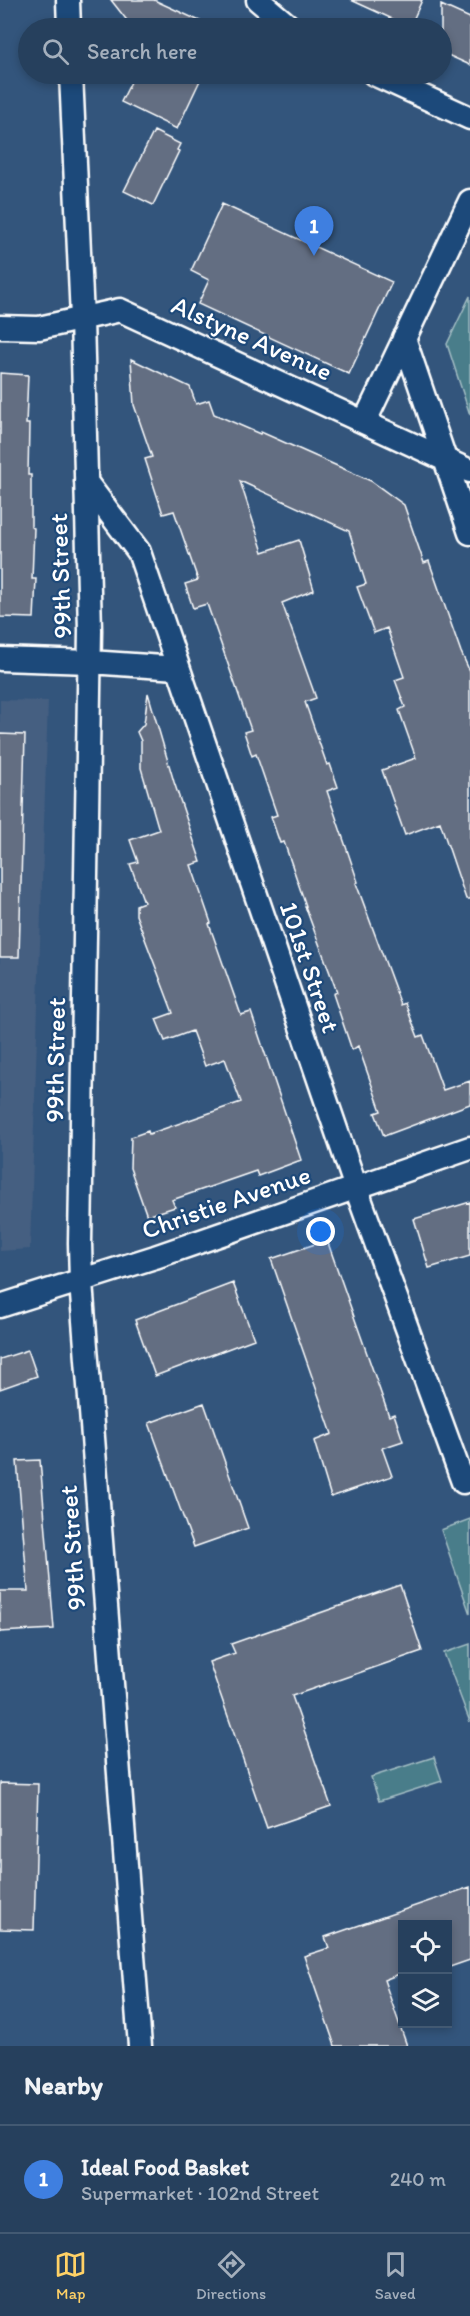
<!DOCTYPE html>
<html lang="en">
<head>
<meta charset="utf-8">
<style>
  :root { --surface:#26405d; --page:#324b66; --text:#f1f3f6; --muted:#a4afbc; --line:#425972; --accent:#ffd166 }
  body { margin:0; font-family:Itim,sans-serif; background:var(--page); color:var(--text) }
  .controls { position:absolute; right:18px; bottom:18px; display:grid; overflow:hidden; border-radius:0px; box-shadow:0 3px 9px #0003 }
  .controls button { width:54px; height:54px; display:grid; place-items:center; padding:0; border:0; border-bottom:2px solid var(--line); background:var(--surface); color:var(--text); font:30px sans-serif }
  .you { position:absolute; left:321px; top:1232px; width:21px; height:21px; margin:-15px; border:4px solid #fff; border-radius:50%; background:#1a73e8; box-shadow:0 0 0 9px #1a73e833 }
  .badge { display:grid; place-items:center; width:39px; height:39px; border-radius:50%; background:var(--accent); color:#fff; font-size:20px; font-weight:700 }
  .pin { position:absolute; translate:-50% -50px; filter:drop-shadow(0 2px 3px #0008) }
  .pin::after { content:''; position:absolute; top:32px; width:21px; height:18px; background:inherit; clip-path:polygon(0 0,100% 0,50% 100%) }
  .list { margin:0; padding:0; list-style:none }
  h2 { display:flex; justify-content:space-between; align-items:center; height:78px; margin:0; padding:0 24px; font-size:26px }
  h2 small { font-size:20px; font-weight:400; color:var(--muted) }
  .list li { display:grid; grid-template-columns:39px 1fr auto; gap:18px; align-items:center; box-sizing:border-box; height:108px; padding:0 24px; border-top:2px solid var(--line) }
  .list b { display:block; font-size:22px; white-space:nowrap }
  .list p { margin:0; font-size:20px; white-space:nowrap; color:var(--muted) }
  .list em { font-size:20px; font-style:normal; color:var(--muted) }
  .icon { flex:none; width:33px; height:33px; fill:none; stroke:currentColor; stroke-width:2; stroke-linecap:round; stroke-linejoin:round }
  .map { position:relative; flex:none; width:470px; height:2046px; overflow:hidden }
  .search { position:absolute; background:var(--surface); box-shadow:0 3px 9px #0003; left:18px; right:18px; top:18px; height:66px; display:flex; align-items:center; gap:15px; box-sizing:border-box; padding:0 21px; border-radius:33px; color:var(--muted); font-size:22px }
  .sheet { height:186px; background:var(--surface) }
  nav { display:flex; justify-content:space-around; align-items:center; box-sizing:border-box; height:84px; border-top:2px solid var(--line); background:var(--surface); font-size:16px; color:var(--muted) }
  nav a { display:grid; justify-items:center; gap:3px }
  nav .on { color:var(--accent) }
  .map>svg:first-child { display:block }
  .built { fill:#455f81 }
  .green { fill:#4a7d8a; stroke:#a4bec4; stroke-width:1.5 }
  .building { fill:#636e82; stroke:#fff; stroke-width:1.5 }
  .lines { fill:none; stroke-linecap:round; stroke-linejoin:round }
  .street-casing { stroke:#fff; stroke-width:27 }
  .street { stroke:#1f4a7a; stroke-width:22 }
  .labels { text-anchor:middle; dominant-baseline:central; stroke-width:4.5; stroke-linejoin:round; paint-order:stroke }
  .street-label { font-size:26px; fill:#fff; stroke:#1f4a7a }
</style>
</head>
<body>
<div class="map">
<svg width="470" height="2046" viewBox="0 0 470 2046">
  <rect width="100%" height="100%" fill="#33557c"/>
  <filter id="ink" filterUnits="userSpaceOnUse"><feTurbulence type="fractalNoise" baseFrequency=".0167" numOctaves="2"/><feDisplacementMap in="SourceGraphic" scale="12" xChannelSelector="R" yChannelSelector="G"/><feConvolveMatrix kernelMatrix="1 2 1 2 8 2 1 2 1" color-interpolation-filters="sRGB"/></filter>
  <g filter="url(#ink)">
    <!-- built -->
    <path class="built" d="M0,700L48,701L30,1249L0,1251Z"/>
    <!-- green -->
    <path class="green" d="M470,296V415L447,344Z
      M470,1519V1614L441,1530Z
      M470,1644V1722L444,1653Z
      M434,1757L442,1781L379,1801L371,1777Z"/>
    <!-- building -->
    <path class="building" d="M111,0H154L215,28H133Z
      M351,0H422L410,27Z
      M441,5L470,18V65L441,52Z
      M135,74H203L177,129L121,102Z
      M154,131L180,144L177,150L179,151L153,205L124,191Z
      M222,204L392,282L349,374L198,304L209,280L191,271Z
      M131,359L190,387L196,404L209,400L214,414L260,434L261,432L371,481L404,505L424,563L429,561L461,652L470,672V899H466L440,822L405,835L382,770L416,758L399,710L405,707L395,680L404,677L387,628L374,633L357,587L366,584L349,531L240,481L263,552L299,540L314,590L282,603L316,698L305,702L327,765L330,764L338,787L327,791L358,882L356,883L401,1005L405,1003L418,1037L423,1035L443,1090L470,1081V1104L384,1136L375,1113L381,1111L358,1046L352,1050L333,994L337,992L305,906H306L284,842L280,843L271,817L277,815L256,754L252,756L244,732L251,730L207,604L193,608L185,584L198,580L174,511L163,514L145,459L152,457L134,405Z
      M0,373L28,375L26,424H29L28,475H31V527L34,528L32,579H36L34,618L0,617Z
      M148,693L174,782L201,862L191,865L211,923L209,924L241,1015L251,1012L301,1160L258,1176L256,1171L172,1200L175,1207L147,1216L130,1168L131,1137L148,1131L149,1134L241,1102L225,1059L205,1066L192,1031L165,1041L156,1019L173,1013L136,915V905L144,902L130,864L138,862L130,840L159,830L141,768V741L137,732L144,724Z
      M0,734L25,735L19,957H0Z
      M470,1202V1256L429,1268L414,1219Z
      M327,1240L389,1416L394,1414L403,1441L382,1448L392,1476L331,1497L314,1441L332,1434L271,1259Z
      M233,1283L254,1339L155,1376L135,1320Z
      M28,1350L37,1376L0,1389V1359Z
      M204,1403L248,1528L194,1547L149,1423Z
      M40,1460L54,1629L0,1632V1591H28L17,1461Z
      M400,1585L422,1651L292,1696L331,1806L267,1828L209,1662L235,1653L231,1644Z
      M0,1783L38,1784L34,1930L0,1929Z
      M470,1887V1960L447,1968V1924H402V1973L384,1980L407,2046H335L304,1956L329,1948L325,1937Z"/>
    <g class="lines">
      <!-- street casing -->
      <g class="street-casing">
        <path id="street" d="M68,0L69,28
          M258,0L291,28
          M71,74L82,318L90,630L80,1243L81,1282L140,2046
          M374,74L470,118
          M0,327L39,328L120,310L470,471
          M404,338L470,533
          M365,421L470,201
          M86,482L139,552L356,1188L463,1482L470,1480
          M0,659L90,662L177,668
          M0,1306L155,1257L470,1148"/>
      </g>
      <!-- street -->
      <use href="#street" class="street"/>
    </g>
  </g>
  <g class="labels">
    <!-- street labels -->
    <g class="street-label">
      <text transform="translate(252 338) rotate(24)">Alstyne Avenue</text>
      <text transform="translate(60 576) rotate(-92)">99th Street</text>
      <text transform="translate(310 967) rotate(71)">101st Street</text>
      <text transform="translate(55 1060) rotate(-89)">99th Street</text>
      <text transform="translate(226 1202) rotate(-19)">Christie Avenue</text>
      <text transform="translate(72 1548) rotate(-94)">99th Street</text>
    </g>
  </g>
</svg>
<div class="controls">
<button><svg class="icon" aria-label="locate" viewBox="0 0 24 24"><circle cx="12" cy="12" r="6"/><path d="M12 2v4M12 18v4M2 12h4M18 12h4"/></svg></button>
<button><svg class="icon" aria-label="layers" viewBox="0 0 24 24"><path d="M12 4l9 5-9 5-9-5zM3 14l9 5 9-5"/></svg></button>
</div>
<div class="you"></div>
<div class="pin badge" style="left:314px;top:256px;background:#3f7fe0">1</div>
<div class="search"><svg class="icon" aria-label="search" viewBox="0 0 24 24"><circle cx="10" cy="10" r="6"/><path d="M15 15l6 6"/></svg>Search here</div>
</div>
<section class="sheet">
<h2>Nearby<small></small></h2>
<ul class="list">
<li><span class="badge" style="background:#3f7fe0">1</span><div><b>Ideal Food Basket</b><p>Supermarket · 102nd Street</p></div><em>240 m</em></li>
</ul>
</section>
<nav>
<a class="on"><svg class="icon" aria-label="map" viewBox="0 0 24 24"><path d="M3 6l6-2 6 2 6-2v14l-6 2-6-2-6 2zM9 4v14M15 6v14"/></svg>Map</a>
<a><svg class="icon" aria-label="directions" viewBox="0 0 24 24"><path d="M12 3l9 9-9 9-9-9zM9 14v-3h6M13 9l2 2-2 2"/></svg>Directions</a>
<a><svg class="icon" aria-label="saved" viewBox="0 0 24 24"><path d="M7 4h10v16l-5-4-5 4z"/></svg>Saved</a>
</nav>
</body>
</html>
